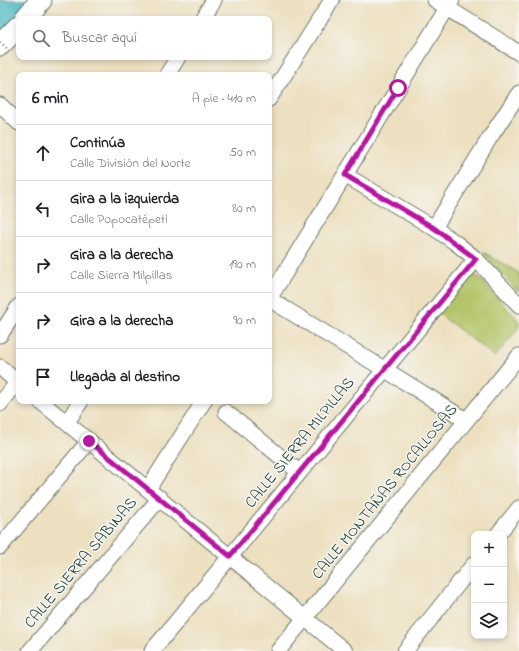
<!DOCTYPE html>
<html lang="es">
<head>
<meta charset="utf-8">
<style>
  :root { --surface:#fff; --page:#f2f2f2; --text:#202124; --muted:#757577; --line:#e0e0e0 }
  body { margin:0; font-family:"Indie Flower",sans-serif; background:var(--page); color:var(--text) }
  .controls { position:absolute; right:12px; bottom:12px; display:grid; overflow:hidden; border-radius:8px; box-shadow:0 2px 6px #0003 }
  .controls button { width:36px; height:36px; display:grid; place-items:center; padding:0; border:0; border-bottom:1px solid var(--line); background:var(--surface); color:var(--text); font:20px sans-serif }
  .stop { position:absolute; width:12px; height:12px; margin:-9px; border:3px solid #b5179e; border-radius:50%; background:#fff }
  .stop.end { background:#b5179e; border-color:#fff; box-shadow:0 1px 4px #0008 }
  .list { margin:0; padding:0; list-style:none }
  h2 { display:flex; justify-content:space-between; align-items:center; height:52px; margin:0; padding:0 16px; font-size:17px }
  h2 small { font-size:13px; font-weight:400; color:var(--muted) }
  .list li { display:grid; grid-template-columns:26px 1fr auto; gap:12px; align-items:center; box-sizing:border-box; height:56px; padding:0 16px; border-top:1px solid var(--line) }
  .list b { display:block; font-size:15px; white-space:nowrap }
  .list p { margin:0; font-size:13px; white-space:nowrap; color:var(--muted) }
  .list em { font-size:13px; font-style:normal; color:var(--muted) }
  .icon { flex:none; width:22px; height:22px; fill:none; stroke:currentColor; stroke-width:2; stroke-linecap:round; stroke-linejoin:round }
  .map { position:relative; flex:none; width:519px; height:651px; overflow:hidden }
  .search { position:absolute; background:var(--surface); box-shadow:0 2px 6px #0003; left:16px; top:16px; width:256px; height:44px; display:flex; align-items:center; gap:10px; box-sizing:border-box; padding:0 14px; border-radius:8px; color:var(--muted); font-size:15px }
  .panel { position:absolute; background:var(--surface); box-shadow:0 2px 6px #0003; left:16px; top:72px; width:256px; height:332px; border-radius:8px }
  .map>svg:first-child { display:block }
  .green { fill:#b4c569; stroke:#6a814e }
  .water { fill:#47b5c2; stroke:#33797b }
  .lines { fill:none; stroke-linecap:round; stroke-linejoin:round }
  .street-casing { stroke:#677665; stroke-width:17 }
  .secondary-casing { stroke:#677665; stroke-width:23 }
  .street { stroke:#fff; stroke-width:15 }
  .secondary { stroke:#fff; stroke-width:21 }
  .path-bridge { stroke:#677665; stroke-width:2.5; stroke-dasharray:1 3; stroke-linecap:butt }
  .route { stroke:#b5179e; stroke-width:5 }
  .labels { text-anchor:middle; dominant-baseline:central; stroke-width:3; stroke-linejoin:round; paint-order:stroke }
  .street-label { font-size:16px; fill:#1f3d34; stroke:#f6f6f2 }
</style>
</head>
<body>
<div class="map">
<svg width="519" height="651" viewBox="0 0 519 651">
  <rect width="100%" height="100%" fill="#f6f6f2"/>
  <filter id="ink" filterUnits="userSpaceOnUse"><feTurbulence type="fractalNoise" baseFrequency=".025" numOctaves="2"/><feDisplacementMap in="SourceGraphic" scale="8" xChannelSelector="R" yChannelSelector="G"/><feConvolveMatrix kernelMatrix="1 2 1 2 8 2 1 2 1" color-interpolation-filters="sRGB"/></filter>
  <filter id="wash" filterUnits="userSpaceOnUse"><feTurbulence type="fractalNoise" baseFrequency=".012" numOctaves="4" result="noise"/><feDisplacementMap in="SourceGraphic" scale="16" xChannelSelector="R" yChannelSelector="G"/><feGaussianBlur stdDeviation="0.9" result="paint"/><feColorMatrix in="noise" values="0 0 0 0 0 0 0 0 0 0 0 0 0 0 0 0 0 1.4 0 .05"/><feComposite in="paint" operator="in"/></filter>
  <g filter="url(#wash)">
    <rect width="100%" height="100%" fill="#ede0c0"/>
    <!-- green -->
    <path class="green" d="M483,252L519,273V293Z
      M474,273L519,321V327L495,357L438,313Z"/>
    <!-- water -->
    <path class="water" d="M0,0H40L0,45Z"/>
  </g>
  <g filter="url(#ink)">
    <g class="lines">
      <!-- street casing -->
      <g class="street-casing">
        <path id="street" d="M435,0L519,53
          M202,19L214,0
          M167,75L178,57
          M269,99L332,0
          M0,105L19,123
          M345,175L434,228L456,243L476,259L519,305
          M434,228L489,139L519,93
          M269,299L452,0
          M269,299L384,369L466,420
          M0,335L19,306
          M0,367L19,384
          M40,401L345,651
          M0,404L17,383
          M226,412L299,472
          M67,422L81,401
          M148,489L204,401
          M498,534L519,508
          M0,547L89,441
          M30,651L160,498
          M152,651L476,259
          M278,651L519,356
          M405,651L474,564"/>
      </g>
      <!-- secondary casing -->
      <g class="secondary-casing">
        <path id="secondary" d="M25,19L41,0
          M0,45L19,26"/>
      </g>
      <!-- street -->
      <use href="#street" class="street"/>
      <!-- secondary -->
      <use href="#secondary" class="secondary"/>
      <!-- path-bridge -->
      <path class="path-bridge" d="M0,42L11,52"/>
    </g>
  </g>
  <g class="lines" filter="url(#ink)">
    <!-- route -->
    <path class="route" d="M89,441L230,556L476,259L434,228L345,175L398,88"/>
  </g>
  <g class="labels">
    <!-- street labels -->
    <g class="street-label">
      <text transform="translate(300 443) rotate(-51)">CALLE SIERRA MILPILLAS</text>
      <text transform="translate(385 492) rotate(-51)">CALLE MONTAÑAS ROCALLOSAS</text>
      <text transform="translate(81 563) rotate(-50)">CALLE SIERRA SABINAS</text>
    </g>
  </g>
</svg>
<div class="controls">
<button>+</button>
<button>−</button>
<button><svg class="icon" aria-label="layers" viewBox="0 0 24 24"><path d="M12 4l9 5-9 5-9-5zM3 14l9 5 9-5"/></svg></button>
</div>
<div class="stop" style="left:398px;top:88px"></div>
<div class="stop end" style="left:89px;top:441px"></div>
<div class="search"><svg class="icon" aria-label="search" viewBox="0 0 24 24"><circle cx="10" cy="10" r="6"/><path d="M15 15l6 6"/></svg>Buscar aquí</div>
<section class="panel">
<h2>6 min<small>A pie · 410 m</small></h2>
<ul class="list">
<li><svg class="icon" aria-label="ahead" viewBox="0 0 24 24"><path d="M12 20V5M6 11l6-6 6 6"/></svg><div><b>Continúa</b><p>Calle División del Norte</p></div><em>50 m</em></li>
<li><svg class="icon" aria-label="left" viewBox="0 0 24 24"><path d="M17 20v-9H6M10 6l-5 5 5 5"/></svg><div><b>Gira a la izquierda</b><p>Calle Popocatépetl</p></div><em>80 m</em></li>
<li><svg class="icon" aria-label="right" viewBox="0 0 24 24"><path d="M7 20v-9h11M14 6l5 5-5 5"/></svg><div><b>Gira a la derecha</b><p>Calle Sierra Milpillas</p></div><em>190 m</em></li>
<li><svg class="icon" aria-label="right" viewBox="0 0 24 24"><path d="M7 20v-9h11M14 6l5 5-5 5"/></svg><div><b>Gira a la derecha</b></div><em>90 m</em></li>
<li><svg class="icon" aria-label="arrive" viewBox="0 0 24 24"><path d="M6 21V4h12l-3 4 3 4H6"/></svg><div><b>Llegada al destino</b></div></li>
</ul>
</section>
</div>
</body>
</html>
